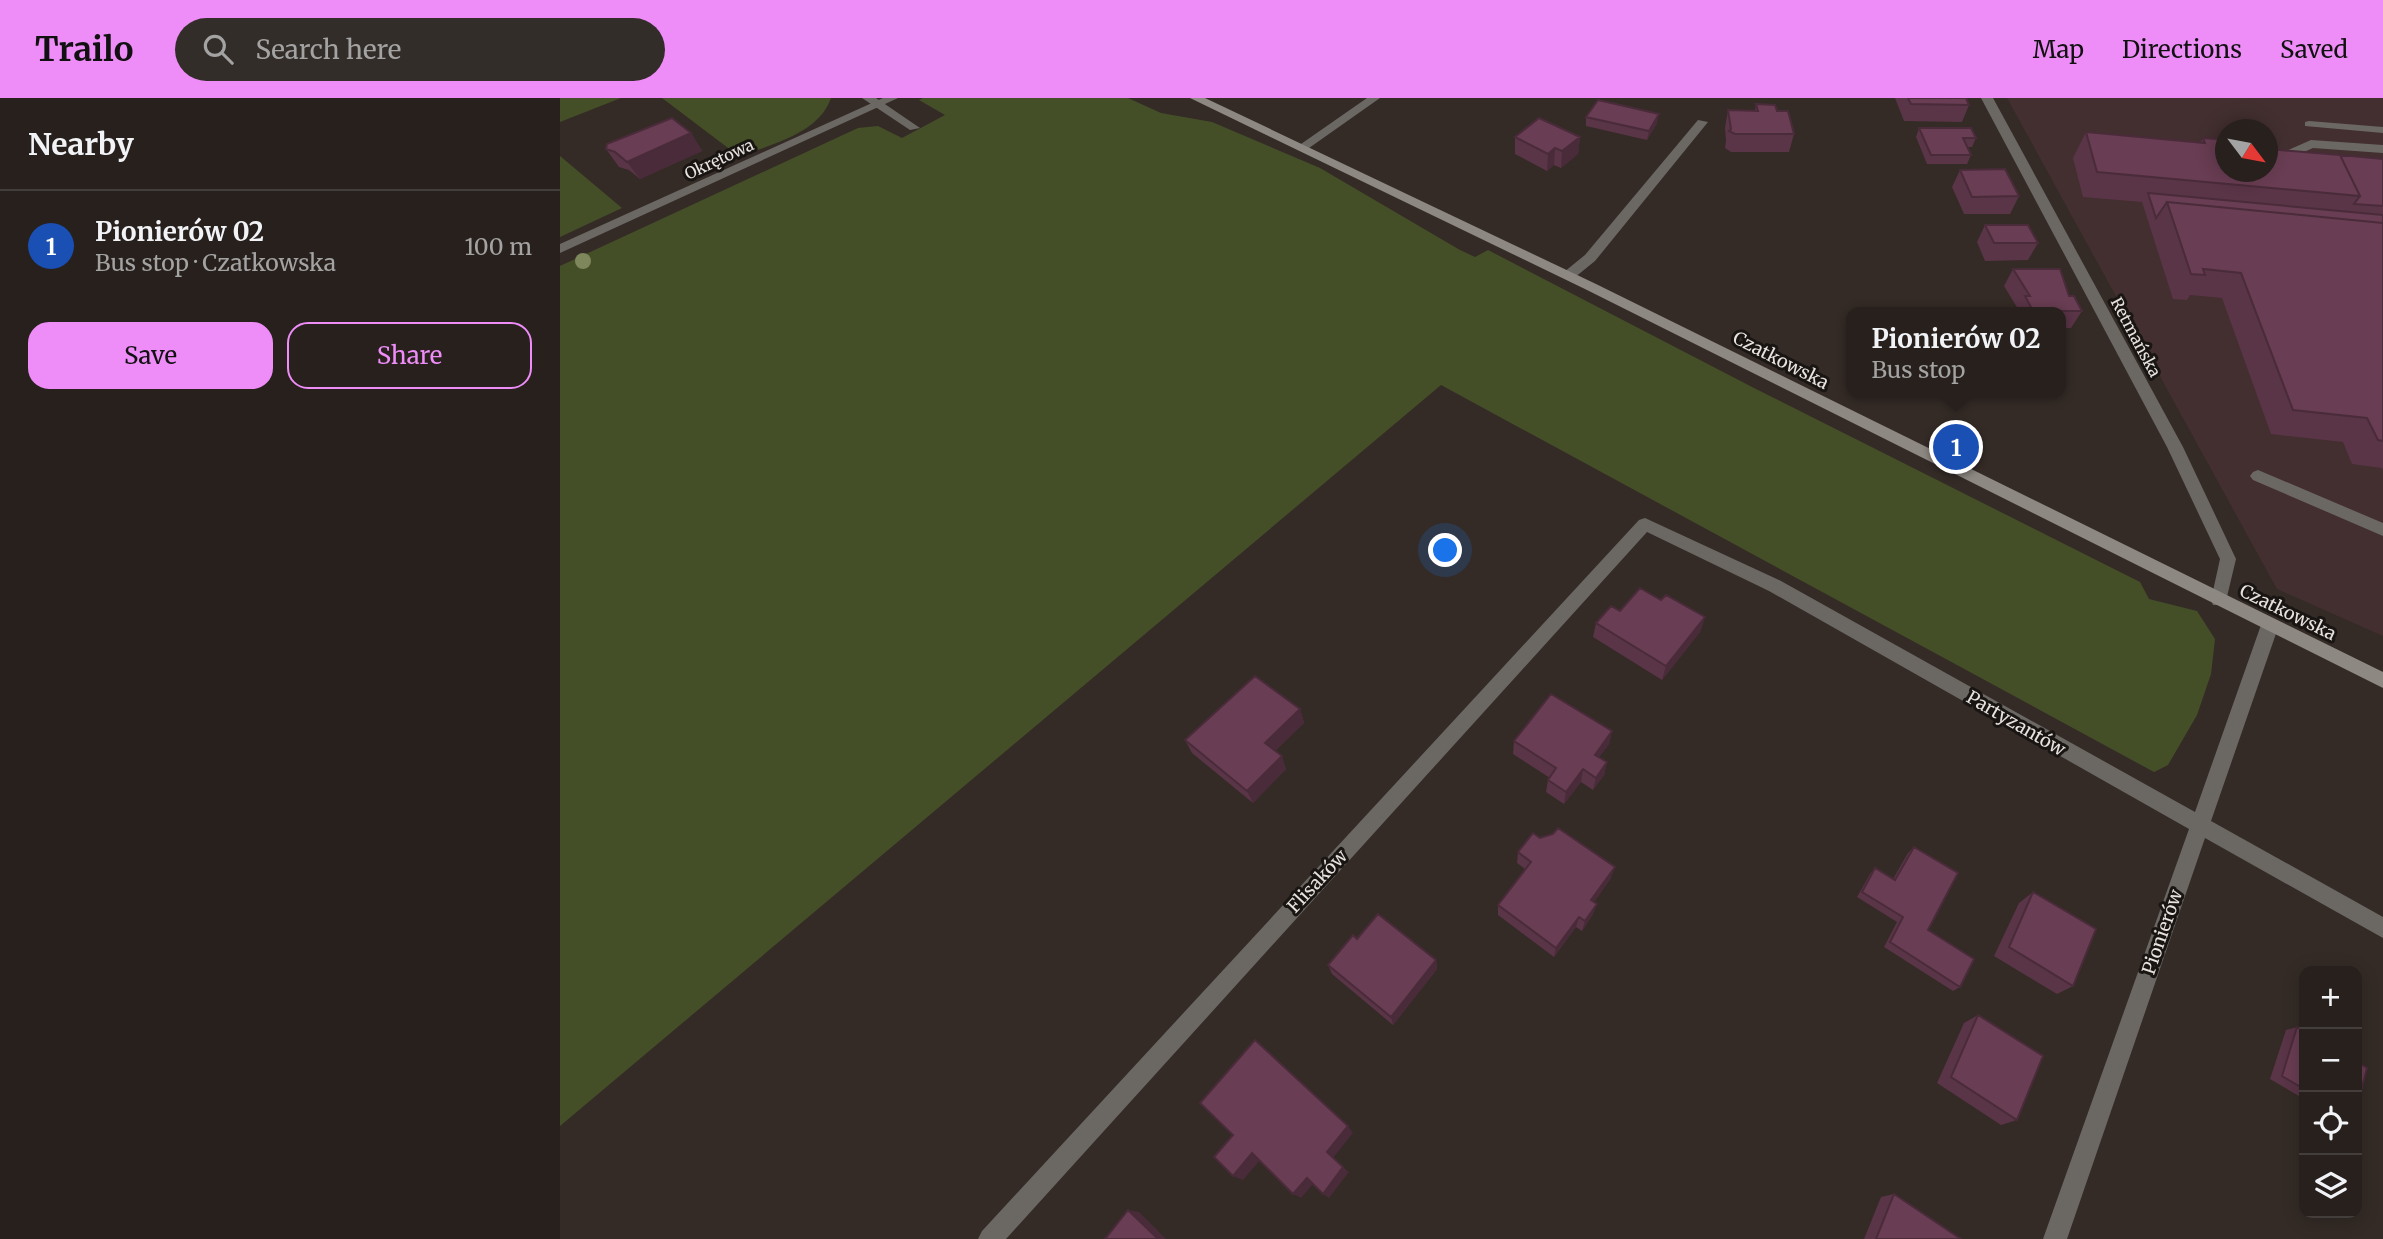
<!DOCTYPE html>
<html lang="en">
<head>
<meta charset="utf-8">
<style>
  :root { --surface:#27201c; --page:#332d29; --text:#f1f3f6; --muted:#a4a3a3; --line:#433e3b; --accent:#ee8cf8 }
  body { margin:0; font-family:Merriweather,serif; background:var(--page); color:var(--text) }
  .controls { position:absolute; right:21px; bottom:21px; display:grid; overflow:hidden; border-radius:14px; box-shadow:0 4px 18px #0003 }
  .controls button { width:63px; height:63px; display:grid; place-items:center; padding:0; border:0; border-bottom:2px solid var(--line); background:var(--surface); color:var(--text); font:35px sans-serif }
  .compass { position:absolute; left:1655px; top:21px; width:63px; height:63px; border-radius:50%; background:var(--surface); box-shadow:0 4px 18px #0003; rotate:122deg }
  .you { position:absolute; left:886px; top:453px; width:24px; height:24px; margin:-18px; border:5px solid #fff; border-radius:50%; background:#1a73e8; box-shadow:0 0 0 10px #1a73e833 }
  .badge { display:grid; place-items:center; width:46px; height:46px; border-radius:50%; background:var(--accent); color:#fff; font-size:23px; font-weight:700 }
  .pin { position:absolute; translate:-50% -50%; border:4px solid #fff; box-shadow:0 2px 7px #0006 }
  .popup { position:absolute; left:1286px; top:209px; width:220px; height:91px; box-sizing:border-box; display:grid; place-content:center; border-radius:14px; background:var(--surface); filter:drop-shadow(0 2px 5px #0005); font-size:23px; white-space:nowrap; color:var(--muted) }
  .popup b { font-size:26px; color:var(--text) }
  .popup::after { content:''; position:absolute; left:50%; top:100%; margin-left:-14px; border:14px solid transparent; border-top-color:var(--surface) }
  .list { margin:0; padding:0; list-style:none }
  h2 { display:flex; justify-content:space-between; align-items:center; height:91px; margin:0; padding:0 28px; font-size:30px }
  h2 small { font-size:23px; font-weight:400; color:var(--muted) }
  .list li { display:grid; grid-template-columns:46px 1fr auto; gap:21px; align-items:center; box-sizing:border-box; height:112px; padding:0 28px; border-top:2px solid var(--line) }
  .list b { display:block; font-size:26px; white-space:nowrap }
  .list p { margin:0; font-size:23px; white-space:nowrap; color:var(--muted) }
  .list em { font-size:23px; font-style:normal; color:var(--muted) }
  .actions { display:flex; gap:14px; padding:21px 28px }
  .actions a { flex:1; padding:16px 0; border:2px solid var(--accent); border-radius:21px; text-align:center; font-size:24px; color:var(--accent) }
  .actions .main { background:var(--accent); color:#111 }
  .icon { flex:none; width:38px; height:38px; fill:none; stroke:currentColor; stroke-width:2; stroke-linecap:round; stroke-linejoin:round }
  .map { position:relative; flex:none; width:1823px; height:1141px; overflow:hidden }
  header { display:flex; align-items:center; gap:42px; box-sizing:border-box; height:98px; padding:0 35px; background:var(--accent); color:#111 }
  header strong { font-size:33px }
  nav { display:flex; gap:38px; margin-inline-start:auto; font-size:24px }
  .search { width:490px; height:63px; background:var(--page); display:flex; align-items:center; gap:18px; box-sizing:border-box; padding:0 24px; border-radius:38px; color:var(--muted); font-size:26px }
  main { display:flex }
  aside { flex:1; background:var(--surface) }
  .map>svg:first-child { display:block }
  .industrial { fill:#432f2f; fill-rule:evenodd }
  .green { fill:#444f28 }
  .lines { fill:none; stroke-linecap:round; stroke-linejoin:round }
  .lane { fill:#6b6864; fill-rule:evenodd }
  .street { fill:#6b6864; fill-rule:evenodd }
  .secondary { fill:#8d8882; fill-rule:evenodd }
  .tree { fill:#7e875c }
  .wall { fill:#5a3447 }
  .shaded-wall { fill:#4a2b3a }
  .building { fill:#693d53; stroke:#4a2b3a; stroke-width:2 }
  .labels { text-anchor:middle; dominant-baseline:central; stroke-width:6; stroke-linejoin:round; paint-order:stroke }
  .far-street-label { font-size:16px; fill:#e9e3e0; stroke:#181512 }
  .street-label { font-size:18px; fill:#e9e3e0; stroke:#181512 }
</style>
</head>
<body>
<header>
<strong>Trailo</strong>
<div class="search"><svg class="icon" aria-label="search" viewBox="0 0 24 24"><circle cx="10" cy="10" r="6"/><path d="M15 15l6 6"/></svg>Search here</div>
<nav><a>Map</a><a>Directions</a><a>Saved</a></nav>
</header>
<main>
<aside>
<h2>Nearby<small></small></h2>
<ul class="list">
<li><span class="badge" style="background:#1a4fb4">1</span><div><b>Pionierów 02</b><p>Bus stop · Czatkowska</p></div><em>100 m</em></li>
</ul>
<div class="actions"><a class="main">Save</a><a>Share</a></div>
</aside>
<div class="map">
<svg width="1823" height="1141" viewBox="0 0 1823 1141">
  <rect width="100%" height="100%" fill="#342b26"/>
  <!-- industrial -->
  <path class="industrial" d="M1447,0H1823V538L1717,491ZM1666,32H1708V74H1666Z"/>
  <!-- green -->
  <path class="green" d="M0,0H61L0,24Z
    M102,0H271C259,36 210,46 180,59Z
    M363,0H568L601,15L652,24L760,70L900,152L915,159L928,152L1194,290L1580,484L1589,501L1637,513L1655,541L1651,576L1637,617L1608,667L1594,674L881,287L0,1028V168L298,30L318,28L342,40L385,17L359,2Z
    M0,58L62,110L0,139Z"/>
  <g class="lines">
    <!-- lane -->
    <path class="lane" d="M302,0H316L360,30L350,32Z
      M807,0H820L749,50H741V46Z
      M1138,22L1148,24L1035,163L1014,180H1004V174L1025,157Z
      M1749,23L1823,29V35L1745,28V24Z
      M1751,42L1823,47V55L1753,50L1728,61L1708,59V53H1726Z
      M1698,372L1823,425V438L1693,382L1690,378L1693,374Z"/>
    <!-- street -->
    <path class="street" d="M323,0H338L0,155V146Z
      M1421,0H1433L1623,349L1676,461L1665,507H1653L1651,502L1660,461L1607,349Z
      M1085,420L1221,483L1635,714L1701,527L1704,522H1716L1719,527L1651,723L1823,819V840L1645,740L1507,1141H1483L1629,731L1209,493L1087,434L446,1141H418L422,1133L1079,422Z"/>
    <!-- secondary -->
    <path class="secondary" d="M630,0H645L1036,186L1823,574V590L1027,192Z"/>
  </g>
  <!-- trees -->
  <circle class="tree" cx="23" cy="163" r="8"/>
  <!-- wall -->
  <path class="wall" d="M1335,0H1406L1409,7L1402,24L1344,23Z
    M1196,6L1217,13L1234,36L1229,54H1171L1165,50L1166,43L1165,30L1168,12L1195,13Z
    M1026,19L1097,25L1087,42L1026,28Z
    M1359,30L1416,40L1412,49H1408L1411,57L1407,66H1367L1356,39Z
    M1526,34L1640,45L1643,40L1661,47L1823,61V372L1822,370L1792,366L1783,344L1711,336L1662,200L1630,197L1627,202L1613,201L1582,104L1523,99L1513,60Z
    M131,35L142,53L80,81L69,72L59,69L46,51Z
    M955,39H1020L1018,56L1001,70L994,67L987,73L955,56Z
    M1400,72L1459,98L1450,116H1404L1392,89Z
    M1425,127L1478,145L1468,162L1425,163L1417,144Z
    M1453,171L1509,198L1522,213L1511,230H1501V214H1456L1458,211L1444,188Z
    M1101,502L1145,519L1140,534L1102,582L1033,539L1036,525L1060,513Z
    M740,611L744,625L715,653L726,671L693,705L632,655L625,642Z
    M1052,633L1049,646L1039,659L1047,664L1044,677L1033,692L1021,684L1004,706L986,694L988,682L990,680L953,656L954,643Z
    M1354,749L1368,832L1400,889L1393,893L1324,849L1337,824L1297,799L1310,776L1315,770L1333,781L1348,755Z
    M958,754L1051,780L1034,804L1033,816L1022,833L1016,829L994,859L938,817V807L965,771L957,765Z
    M1473,794L1513,888L1497,896L1434,858L1459,805Z
    M797,841L876,862L877,871L833,927L772,876L768,867Z
    M1418,917L1457,1022L1441,1027L1377,985L1404,925Z
    M1737,929L1744,933V1001L1710,981L1726,932Z
    M1334,1096L1401,1141H1304L1321,1099Z"/>
  <!-- shaded-wall -->
  <path class="shaded-wall" d="M1099,16L1097,25L1087,42L1089,33Z
    M131,35L142,53L80,81L67,64Z
    M1020,39L1018,56L1001,70L1002,53Z
    M995,50L994,67L987,73L988,56Z
    M1145,519L1140,534L1102,582L1106,568Z
    M740,611L744,625L710,658L705,645Z
    M1052,633L1049,646L1032,669L1035,657Z
    M722,658L726,671L693,705L687,693Z
    M1047,664L1044,677L1033,692L1036,680Z
    M1023,671L1021,684L1004,706L1006,694Z
    M1055,769L1051,780L1028,812L1031,802Z
    M1037,806L1033,816L1022,833L1025,823Z
    M1019,819L1016,829L994,859L996,850Z
    M876,862L877,871L833,927L831,919Z
    M788,1028L793,1035L773,1060L767,1054Z
    M692,1055L701,1061L683,1082L673,1078Z
    M783,1069L789,1074L769,1100L763,1096Z
    M747,1080L754,1085L741,1100L733,1096Z
    M568,1112L579,1114L606,1141H598Z"/>
  <!-- building -->
  <path class="building" d="M1348,0H1406L1409,7L1351,6Z
    M1038,2L1099,16L1089,33L1026,19Z
    M1196,6L1215,7L1217,13H1228L1234,36H1175L1169,33L1171,31L1168,12L1198,13Z
    M112,20L131,35L67,64L55,54L46,51L47,46Z
    M979,20L1020,39L1002,53L995,50L988,56L955,39Z
    M1359,30H1411L1416,40H1403L1411,57H1371Z
    M1526,34L1645,45L1643,40L1658,41L1661,47H1665V74H1707V51L1780,57L1800,98L1537,74Z
    M1770,56L1823,61V108L1794,106L1800,98L1780,57Z
    M1445,71L1459,98L1412,99L1400,72Z
    M1588,95L1823,117V125L1607,104L1596,120Z
    M1607,104L1823,125V343L1818,342L1807,320L1733,312L1681,175L1643,171L1645,177L1631,176Z
    M1425,127H1468L1478,145H1434Z
    M1453,171H1500L1509,198H1514L1522,213H1473L1465,198H1470Z
    M1080,490L1101,502L1106,497L1145,519L1106,568L1036,525L1051,508L1060,513Z
    M695,578L740,611L705,645L722,658L687,693L625,642Z
    M991,596L1052,633L1035,657L1047,664L1036,680L1023,671L1006,694L988,682L996,670L954,643Z
    M998,730L1055,769L1031,802L1037,806L1025,823L1019,819L996,850L938,807L971,764L958,754L973,735L980,740L993,736Z
    M1354,749L1398,775L1368,832L1414,861L1400,889L1330,844L1343,819L1302,794L1315,770L1335,782Z
    M1473,794L1536,831L1513,888L1449,849Z
    M818,816L876,862L831,919L768,867L793,837L797,841Z
    M1418,917L1483,958L1457,1022L1391,979Z
    M1737,929L1744,933V991L1722,978Z
    M695,942L788,1028L767,1054L783,1069L763,1096L747,1080L733,1096L692,1055L673,1078L654,1059L673,1037L640,1005Z
    M1797,964L1807,970L1797,1009Z
    M1334,1096L1401,1141H1316Z
    M568,1112L598,1141H545Z"/>
  <g class="labels">
    <!-- far-street labels -->
    <g class="far-street-label">
      <text transform="translate(159 61) rotate(-25)">Okrętowa</text>
      <text transform="translate(1576 239) rotate(62)">Retmańska</text>
    </g>
    <!-- street labels -->
    <g class="street-label">
      <text transform="translate(1221 262) rotate(27)">Czatkowska</text>
      <text transform="translate(1728 514) rotate(26)">Czatkowska</text>
      <text transform="translate(1456 625) rotate(30)">Partyzantów</text>
      <text transform="translate(757 783) rotate(-47)">Flisaków</text>
      <text transform="translate(1602 834) rotate(-71)">Pionierów</text>
    </g>
  </g>
</svg>
<div class="controls">
<button>+</button>
<button>−</button>
<button><svg class="icon" aria-label="locate" viewBox="0 0 24 24"><circle cx="12" cy="12" r="6"/><path d="M12 2v4M12 18v4M2 12h4M18 12h4"/></svg></button>
<button><svg class="icon" aria-label="layers" viewBox="0 0 24 24"><path d="M12 4l9 5-9 5-9-5zM3 14l9 5 9-5"/></svg></button>
</div>
<svg class="compass" viewBox="-18 -18 36 36"><path d="M0-13l5 13h-10z" fill="#e53935"/><path d="M0 13l5-13h-10z" fill="#a4a3a3"/></svg>
<div class="you"></div>
<div class="pin badge" style="left:1396px;top:349px;background:#1a4fb4">1</div>
<div class="popup"><b>Pionierów 02</b>Bus stop</div>
</div>
</main>
</body>
</html>
